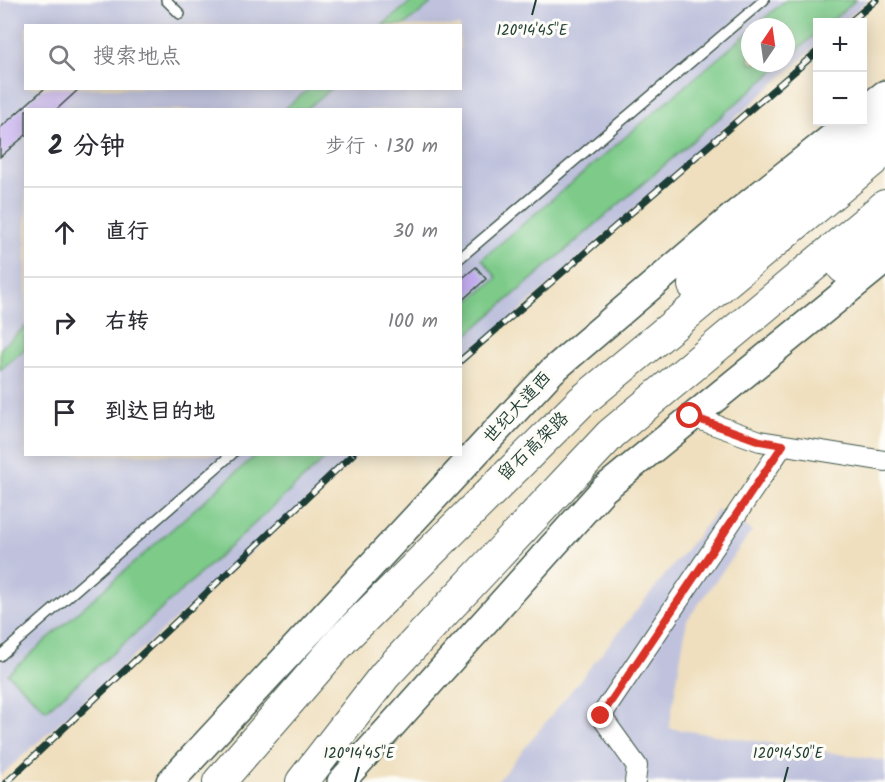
<!DOCTYPE html>
<html lang="zh">
<head>
<meta charset="utf-8">
<style>
  :root { --surface:#fff; --page:#f7f7f7; --text:#2b2b33; --muted:#7c7c81; --line:#e1e1e2 }
  body { margin:0; font-family:Kalam,"LXGW WenKai TC",sans-serif; background:var(--page); color:var(--text) }
  .controls { position:absolute; right:18px; top:18px; display:grid; overflow:hidden; border-radius:0px; box-shadow:0 3px 15px #0003 }
  .controls button { width:54px; height:54px; display:grid; place-items:center; padding:0; border:0; border-bottom:2px solid var(--line); background:var(--surface); color:var(--text); font:30px sans-serif }
  .compass { position:absolute; left:741px; top:18px; width:54px; height:54px; border-radius:50%; background:var(--surface); box-shadow:0 3px 15px #0003; rotate:13deg }
  .stop { position:absolute; width:18px; height:18px; margin:-14px; border:4px solid #d93025; border-radius:50%; background:#fff }
  .stop.end { background:#d93025; border-color:#fff; box-shadow:0 2px 6px #0008 }
  .list { margin:0; padding:0; list-style:none }
  h2 { display:flex; justify-content:space-between; align-items:center; height:78px; margin:0; padding:0 24px; font-size:26px }
  h2 small { font-size:20px; font-weight:400; color:var(--muted) }
  .list li { display:grid; grid-template-columns:39px 1fr auto; gap:18px; align-items:center; box-sizing:border-box; height:90px; padding:0 24px; border-top:2px solid var(--line) }
  .list b { display:block; font-size:22px; white-space:nowrap }
  .list em { font-size:20px; font-style:normal; color:var(--muted) }
  .icon { flex:none; width:33px; height:33px; fill:none; stroke:currentColor; stroke-width:2; stroke-linecap:round; stroke-linejoin:round }
  .map { position:relative; flex:none; width:885px; height:782px; overflow:hidden }
  .search { position:absolute; background:var(--surface); box-shadow:0 3px 15px #0003; left:24px; top:24px; width:438px; height:66px; display:flex; align-items:center; gap:15px; box-sizing:border-box; padding:0 21px; border-radius:0px; color:var(--muted); font-size:22px }
  .panel { position:absolute; background:var(--surface); box-shadow:0 3px 15px #0003; left:24px; top:108px; width:438px; height:348px; border-radius:0px }
  .map>svg:first-child { display:block }
  .industrial { fill:#c0c2dd; fill-rule:evenodd }
  .green { fill:#7dca89; stroke:#4e845e; stroke-width:1.5 }
  .building { fill:#c4adf0 }
  .lines { fill:none; stroke-linecap:round; stroke-linejoin:round }
  .service-casing { stroke:#3e5549; stroke-width:12 }
  .minor-casing { stroke:#3e5549; stroke-width:22 }
  .secondary-casing { stroke:#3e5549; stroke-width:30 }
  .trunk-casing { stroke:#3e5549; stroke-width:34 }
  .service { stroke:#fff; stroke-width:9 }
  .minor { stroke:#fff; stroke-width:20 }
  .secondary { stroke:#fff; stroke-width:27 }
  .trunk { stroke:#fff; stroke-width:32 }
  .rail-casing { stroke:#1f3d34; stroke-width:7 }
  .rail { stroke:#fdfcf7; stroke-width:4.5; stroke-dasharray:14; stroke-linecap:butt }
  .route { stroke:#d93025; stroke-width:8 }
  .ticks { fill:none; stroke:#1f3d34; stroke-width:2 }
  .labels { text-anchor:middle; dominant-baseline:central; stroke-width:6; stroke-linejoin:round; paint-order:stroke }
  .street-label { font-size:18px; fill:#1f3d34; stroke:#fdfcf7 }
  .ticks-label { font-size:15px; text-anchor:middle; fill:#1f3d34; stroke:#fdfcf7; stroke-width:6; stroke-linejoin:round; paint-order:stroke }
</style>
</head>
<body>
<div class="map">
<svg width="885" height="782" viewBox="0 0 885 782">
  <rect width="100%" height="100%" fill="#fdfcf7"/>
  <filter id="ink" filterUnits="userSpaceOnUse"><feTurbulence type="fractalNoise" baseFrequency=".0167" numOctaves="2"/><feDisplacementMap in="SourceGraphic" scale="12" xChannelSelector="R" yChannelSelector="G"/><feConvolveMatrix kernelMatrix="1 2 1 2 8 2 1 2 1" color-interpolation-filters="sRGB"/></filter>
  <filter id="wash" filterUnits="userSpaceOnUse"><feTurbulence type="fractalNoise" baseFrequency=".008" numOctaves="4" result="noise"/><feDisplacementMap in="SourceGraphic" scale="24" xChannelSelector="R" yChannelSelector="G"/><feGaussianBlur stdDeviation="1.35" result="paint"/><feColorMatrix in="noise" values="0 0 0 0 0 0 0 0 0 0 0 0 0 0 0 0 0 1.4 0 .05"/><feComposite in="paint" operator="in"/></filter>
  <g filter="url(#wash)">
    <rect width="100%" height="100%" fill="#efdfbe"/>
    <!-- industrial -->
    <path class="industrial" d="M0,0H868L843,22H818L817,45L461,364L460,110H26V454L359,455L0,776ZM26,26H460V88H26ZM750,27H786V63H750Z
      M718,510L752,531L687,620L669,728L885,761V782H497Z"/>
    <!-- green -->
    <path class="green" d="M413,0H435L405,25H383Z
      M786,0H856L830,22H818L817,33L786,60V27H754Z
      M750,31V63H783L461,340V308L497,278L482,259Z
      M309,89H331L306,109H284Z
      M25,327V349L0,370V349Z
      M256,455H329L126,642L46,710L8,674Z"/>
    <g id="blocks">
      <!-- building -->
      <path class="building" d="M45,88H80L56,110H26V135L0,157V128Z
        M476,267L486,279L460,302V280Z"/>
    </g>
  </g>
  <g filter="url(#ink)">
    <use href="#blocks" fill-opacity="0" stroke="#3e5549" stroke-width="1.5"/>
    <g class="lines">
      <!-- service casing -->
      <g class="service-casing">
        <path id="service" d="M166,0L180,14
          M460,258L764,0
          M0,656L232,454"/>
      </g>
      <!-- minor casing -->
      <g class="minor-casing">
        <path id="minor" d="M690,416L760,441L885,461
          M635,782L637,766L601,716L783,445"/>
      </g>
      <!-- secondary casing -->
      <g class="secondary-casing">
        <path id="secondary" d="M862,112L885,94
          M170,782L552,371L737,213L851,122
          M341,782L604,489L885,260"/>
      </g>
      <!-- trunk casing -->
      <g class="trunk-casing">
        <path id="trunk" d="M843,267L885,235
          M694,285L735,242L885,123
          M219,782L342,640L582,401L885,150
          M302,782L385,675L611,434L885,206"/>
      </g>
      <!-- service -->
      <use href="#service" class="service"/>
      <!-- minor -->
      <use href="#minor" class="minor"/>
      <!-- secondary -->
      <use href="#secondary" class="secondary"/>
      <!-- trunk -->
      <use href="#trunk" class="trunk"/>
      <!-- rail casing -->
      <g class="rail-casing">
        <path id="rail" d="M850,22L876,0
          M460,361L818,51
          M7,782L353,454"/>
      </g>
      <!-- rail -->
      <use href="#rail" class="rail"/>
    </g>
  </g>
  <g class="lines" filter="url(#ink)">
    <!-- route -->
    <path class="route" d="M601,716L783,445L760,441L690,416"/>
  </g>
  <!-- ticks -->
  <path class="ticks" d="M532,15L536,0M355,782L359,767M784,782L788,767"/>
  <g class="labels">
    <!-- street labels -->
    <g class="street-label">
      <text transform="translate(518 408) rotate(-47)">世纪大道西</text>
      <text transform="translate(534 447) rotate(-44)">留石高架路</text>
    </g>
  </g>
  <g class="ticks-label">
    <text x="532" y="35">120°14'45"E</text>
    <text x="359" y="758">120°14'45"E</text>
    <text x="788" y="758">120°14'50"E</text>
  </g>
</svg>
<div class="controls">
<button>+</button>
<button>−</button>
</div>
<svg class="compass" viewBox="-18 -18 36 36"><path d="M0-13l5 13h-10z" fill="#e53935"/><path d="M0 13l5-13h-10z" fill="#7c7c81"/></svg>
<div class="stop" style="left:690px;top:416px"></div>
<div class="stop end" style="left:601px;top:716px"></div>
<div class="search"><svg class="icon" aria-label="search" viewBox="0 0 24 24"><circle cx="10" cy="10" r="6"/><path d="M15 15l6 6"/></svg>搜索地点</div>
<section class="panel">
<h2>2 分钟<small>步行 · 130 m</small></h2>
<ul class="list">
<li><svg class="icon" aria-label="ahead" viewBox="0 0 24 24"><path d="M12 20V5M6 11l6-6 6 6"/></svg><div><b>直行</b></div><em>30 m</em></li>
<li><svg class="icon" aria-label="right" viewBox="0 0 24 24"><path d="M7 20v-9h11M14 6l5 5-5 5"/></svg><div><b>右转</b></div><em>100 m</em></li>
<li><svg class="icon" aria-label="arrive" viewBox="0 0 24 24"><path d="M6 21V4h12l-3 4 3 4H6"/></svg><div><b>到达目的地</b></div></li>
</ul>
</section>
</div>
</body>
</html>
